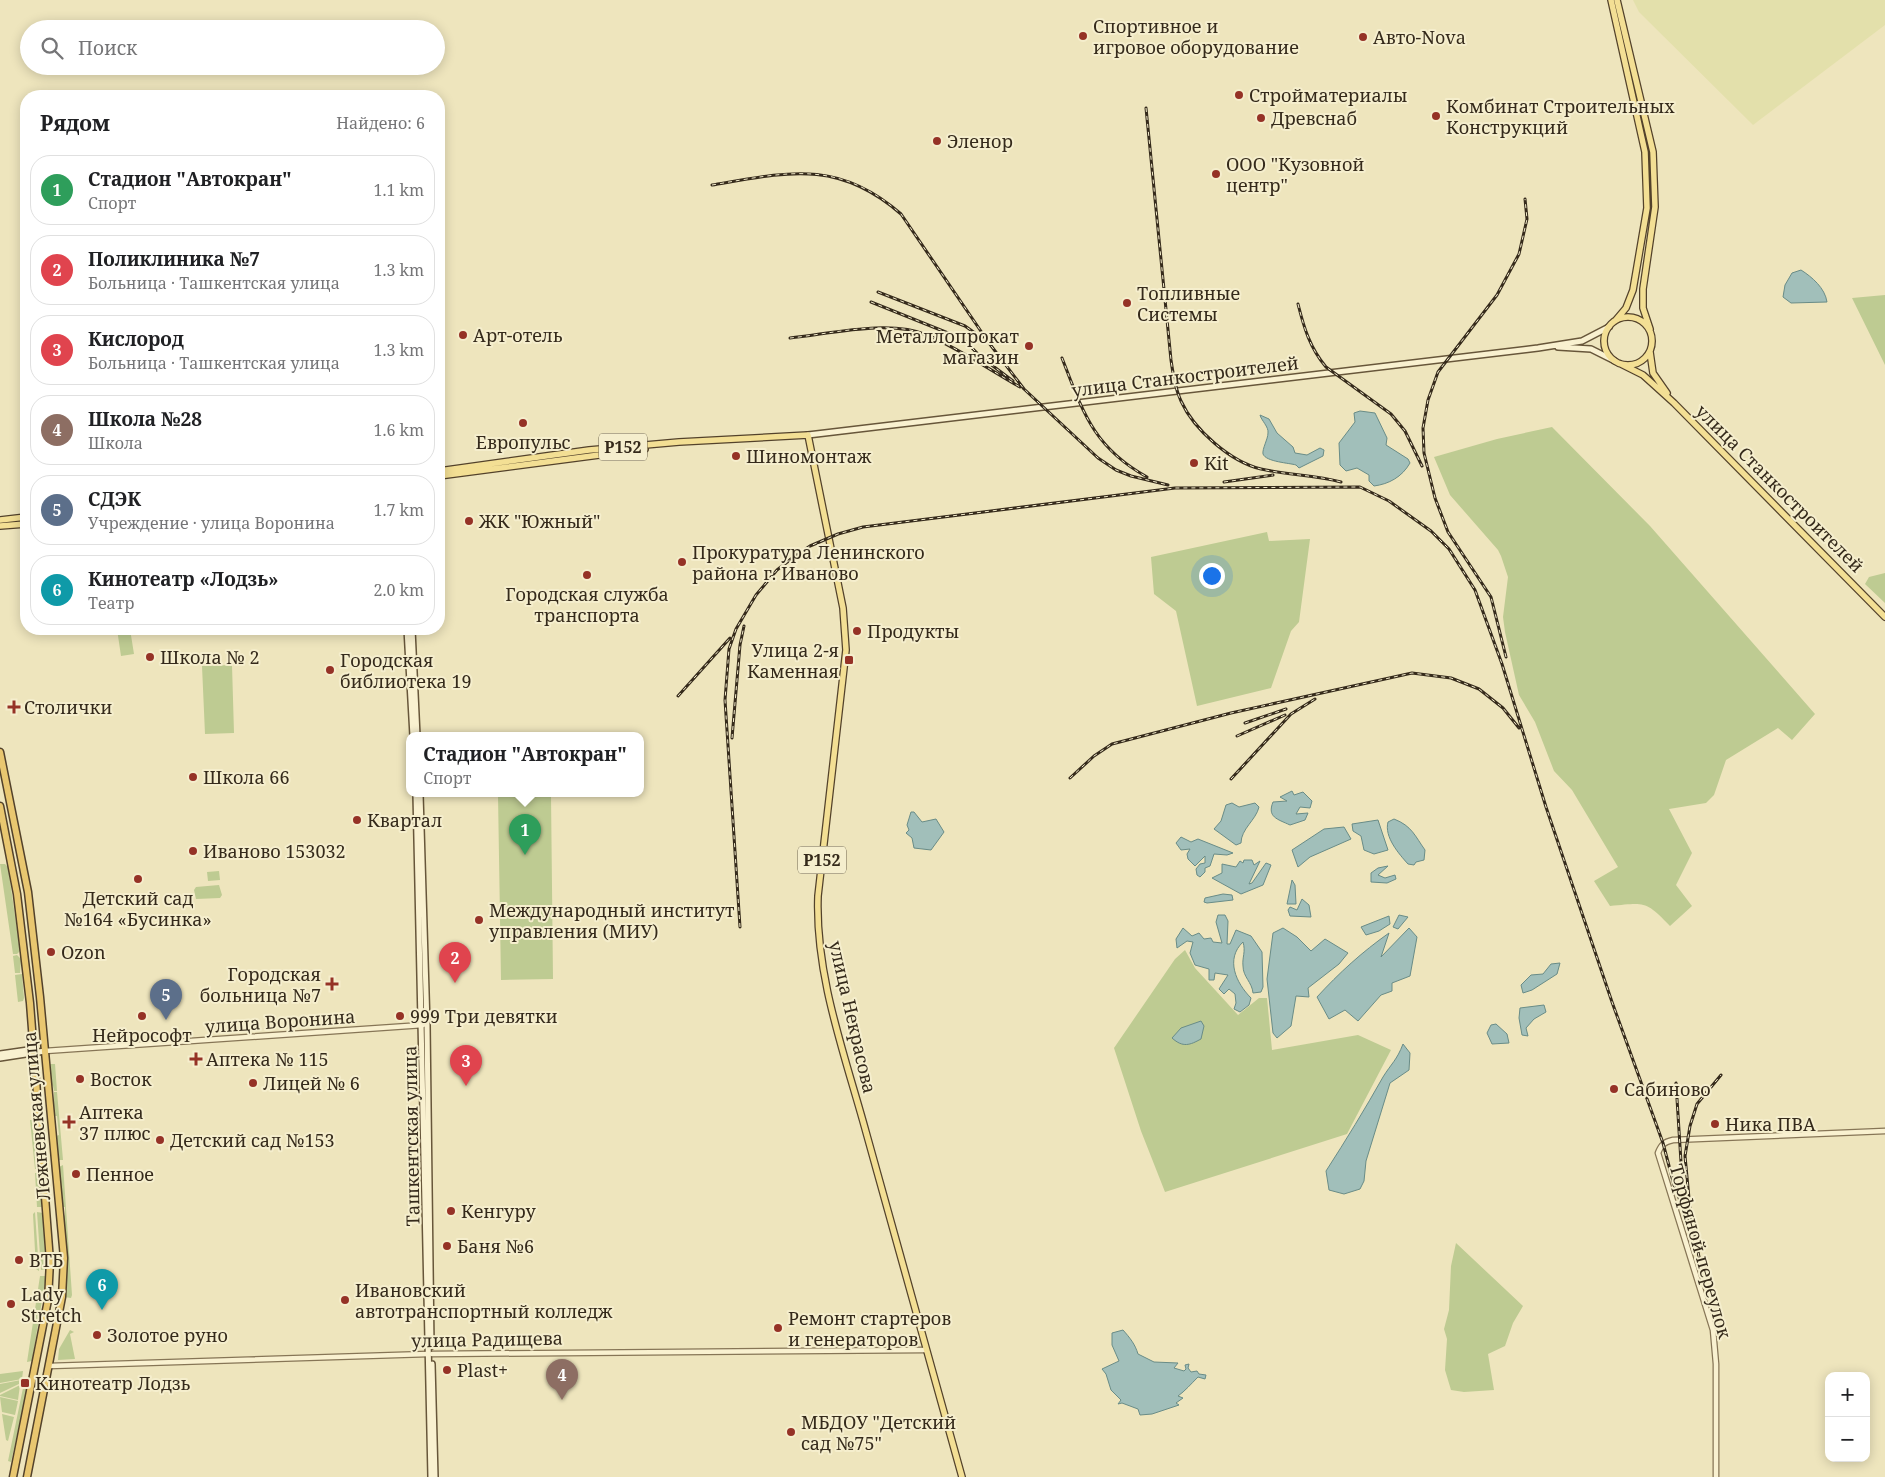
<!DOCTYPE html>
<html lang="ru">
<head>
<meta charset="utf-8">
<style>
  :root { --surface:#fff; --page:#f2f2f2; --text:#202124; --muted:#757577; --line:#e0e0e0; --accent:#2563eb }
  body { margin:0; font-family:"Noto Serif",serif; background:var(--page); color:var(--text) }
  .controls { position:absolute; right:15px; bottom:15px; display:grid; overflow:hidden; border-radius:10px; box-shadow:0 2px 12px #0003 }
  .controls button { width:45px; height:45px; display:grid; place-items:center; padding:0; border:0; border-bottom:1px solid var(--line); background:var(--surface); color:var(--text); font:25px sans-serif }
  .you { position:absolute; left:1211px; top:575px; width:18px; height:18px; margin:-12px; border:4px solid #fff; border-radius:50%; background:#1a73e8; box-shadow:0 0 0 8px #1a73e833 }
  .badge { display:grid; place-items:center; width:32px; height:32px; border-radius:50%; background:var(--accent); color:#fff; font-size:16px; font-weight:700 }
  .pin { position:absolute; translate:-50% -41px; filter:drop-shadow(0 1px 2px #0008) }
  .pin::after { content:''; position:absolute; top:26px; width:18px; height:15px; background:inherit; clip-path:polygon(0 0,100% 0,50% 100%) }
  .popup { position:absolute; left:406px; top:732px; width:238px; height:65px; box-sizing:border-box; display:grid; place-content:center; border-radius:10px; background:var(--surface); filter:drop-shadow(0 1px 4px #0005); font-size:16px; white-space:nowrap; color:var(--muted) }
  .popup b { font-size:19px; color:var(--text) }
  .popup::after { content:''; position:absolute; left:50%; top:100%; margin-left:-10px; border:10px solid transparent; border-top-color:var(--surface) }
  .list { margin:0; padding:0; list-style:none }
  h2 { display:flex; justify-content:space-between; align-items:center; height:65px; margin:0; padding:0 20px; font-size:21px }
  h2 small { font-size:16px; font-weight:400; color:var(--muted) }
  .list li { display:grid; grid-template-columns:32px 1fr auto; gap:15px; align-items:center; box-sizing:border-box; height:70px; margin:0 10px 10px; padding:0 10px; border:1px solid var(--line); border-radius:20px }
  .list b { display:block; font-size:19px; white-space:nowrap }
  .list p { margin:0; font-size:16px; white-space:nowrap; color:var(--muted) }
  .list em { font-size:16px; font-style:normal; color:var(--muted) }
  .icon { flex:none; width:28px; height:28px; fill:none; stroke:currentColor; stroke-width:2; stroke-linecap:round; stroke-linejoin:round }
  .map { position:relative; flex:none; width:1885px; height:1477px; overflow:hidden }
  .search { position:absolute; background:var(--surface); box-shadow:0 2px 12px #0003; left:20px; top:20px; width:425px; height:55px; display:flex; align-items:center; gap:12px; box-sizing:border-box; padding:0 18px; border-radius:28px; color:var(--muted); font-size:19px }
  .panel { position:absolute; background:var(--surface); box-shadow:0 2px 12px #0003; left:20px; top:90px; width:425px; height:545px; border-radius:20px }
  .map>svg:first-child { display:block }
  .farmland { fill:#e3e0ab }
  .green { fill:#becb92 }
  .water { fill:#a1bfba; stroke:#698c87 }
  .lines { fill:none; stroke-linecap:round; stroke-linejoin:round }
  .tertiary-casing { stroke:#867556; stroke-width:7 }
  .secondary-casing { stroke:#67563a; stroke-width:8 }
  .primary-casing { stroke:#53422b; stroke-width:8 }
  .trunk-casing { stroke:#53422b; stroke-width:9 }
  .tertiary { stroke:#f9f1d0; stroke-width:4.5 }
  .secondary { stroke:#f9f1d0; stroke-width:5 }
  .primary { stroke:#f3df94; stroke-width:5.5 }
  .trunk { stroke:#e9c770; stroke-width:6 }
  .rail-casing { stroke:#352a1b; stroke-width:3 }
  .rail { stroke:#f5eecd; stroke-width:1; stroke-dasharray:4; stroke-linecap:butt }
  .poi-dot { fill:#953226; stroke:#f5eecd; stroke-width:2 }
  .labels { text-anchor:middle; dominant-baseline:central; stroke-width:4; stroke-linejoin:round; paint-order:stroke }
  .shield { fill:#f5eecd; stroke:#6f6550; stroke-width:1 }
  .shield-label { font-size:16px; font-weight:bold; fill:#352a1b }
  .poi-label { font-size:18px; fill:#352a1b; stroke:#f5eecd; text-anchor:start }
  .street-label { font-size:18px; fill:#352a1b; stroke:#f5eecd }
</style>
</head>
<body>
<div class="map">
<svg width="1885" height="1477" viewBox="0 0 1885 1477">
  <rect width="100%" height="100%" fill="#eee5bd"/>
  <!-- farmland -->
  <path class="farmland" d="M1633,0H1885V25L1753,125L1639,12Z"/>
  <!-- green -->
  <path class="green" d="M1885,295V365L1852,298Z
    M1552,427L1650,526L1815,714L1792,740L1778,728L1726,760L1714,795L1706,803L1669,809L1692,853L1676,885L1692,906L1670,926C1645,900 1645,903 1610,906L1594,881L1618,867L1572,790L1554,771L1535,722L1519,695L1505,632L1503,617L1508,577L1501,556L1498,550L1450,495L1434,457L1497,439Z
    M1267,532L1269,541L1310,539L1299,622L1291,631L1271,688L1197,706L1176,611L1154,594L1151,557Z
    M1885,573V603L1865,584L1869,577Z
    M117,629H130L134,654L121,656Z
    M232,665L234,733L205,734L202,666Z
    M498,795H551L553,979L501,980Z
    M0,864H5L8,867L20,951L17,954H13Z
    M219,871L220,880L208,881L207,872Z
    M219,885L222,895L220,898L196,899L194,890L196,887Z
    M1185,950L1195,968L1238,1015L1259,998H1267L1272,1050L1358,1035L1391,1050L1347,1134L1165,1192L1141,1131L1114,1048L1175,959Z
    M17,955L21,959L20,973H15L13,956Z
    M22,974L24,998L23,1001L18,1002L15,975Z
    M49,1064H55L57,1091H54L53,1086L50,1084Z
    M54,1092H57L63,1160H58L56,1136L59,1135L57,1116H54Z
    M30,1120H32L33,1133H35L36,1169H35Z
    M63,1165L72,1295L71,1298L64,1297L63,1217L65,1215V1207H62L59,1167Z
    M35,1173H39L42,1207H37Z
    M35,1212L39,1271L36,1269L33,1214Z
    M37,1212L43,1213L46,1269L41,1270Z
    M1456,1243L1523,1306L1513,1323L1505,1346L1488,1354L1494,1390L1464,1392L1451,1390L1445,1370L1447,1339L1444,1329L1449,1310L1451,1266Z
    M40,1276H46L32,1361L27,1362Z
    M70,1330L74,1332L70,1334L75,1359L58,1360L59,1349Z
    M23,1371L22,1379L0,1383V1374Z
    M21,1380V1383L0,1393V1384Z
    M20,1385L18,1400L0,1396V1395Z
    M23,1388L27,1389L11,1462L8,1461Z
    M0,1397L18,1401L15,1415L2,1412Z
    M2,1414L14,1417L8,1441L6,1440Z"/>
  <!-- water -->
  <path class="water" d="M1801,270C1812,277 1825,288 1827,302L1791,303L1783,297L1785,285L1792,273Z
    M1360,411L1375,413L1387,438L1386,445L1408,459L1410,463C1402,477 1389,484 1374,486L1369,481V475L1357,468L1346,471L1340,465L1339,443L1355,422L1354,413Z
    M1260,415L1269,419L1277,433L1293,447L1295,453L1307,455L1320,448L1324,450L1323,456L1299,468L1296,465C1290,463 1266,462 1263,454C1262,449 1268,439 1268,433C1269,427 1261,420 1260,415Z
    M1292,791L1294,795L1303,792L1312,801L1310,808L1300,807L1296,814L1308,813L1305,820L1290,825C1277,819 1267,817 1273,802L1287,801L1280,797Z
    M1232,803L1239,807L1255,803L1259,807C1256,820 1241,829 1241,843L1236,845L1214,829L1221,821L1226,805Z
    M911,812H914L922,822L936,819L944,832L931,850L914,848L912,838L906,833L909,830L907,825Z
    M1394,819C1412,826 1415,836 1425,850L1424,860L1416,862L1414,865L1408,864C1399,854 1384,837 1388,822Z
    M1378,820L1388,850L1374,854L1364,850L1361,836L1353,831L1352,824Z
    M1344,827L1351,839L1310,857L1298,867L1292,850L1324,829Z
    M1181,837L1191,842L1198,839L1233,853L1227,855L1214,854L1210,866L1205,868V872L1200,877L1197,875L1196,869L1200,864L1205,863V856L1195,866L1188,859L1187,854L1190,849L1181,850L1176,843Z
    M1244,860H1252L1254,865L1260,861L1249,884L1252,883L1266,863L1271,865L1263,885L1241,894L1212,878L1222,873V864L1236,867L1240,861L1243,863Z
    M1388,866L1378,875L1385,878L1395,875L1396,879L1387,883L1371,882V873L1378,868Z
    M1292,880L1295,885L1296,904H1287Z
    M1223,894L1232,895L1233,900L1207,903L1204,902L1205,898Z
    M1302,899L1309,905L1311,917L1290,916L1288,910L1290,907L1297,910Z
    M1218,915H1225L1228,921L1227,944H1230L1236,930L1251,936L1262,952L1263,987L1261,992L1253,993C1252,982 1243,977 1243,966C1242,957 1246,952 1243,942C1225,959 1236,983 1251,998L1249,1005L1240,1012L1234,1009L1236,1003L1235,994L1229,989L1224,994L1219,989L1228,975L1215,973L1214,980H1209V969L1195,965L1190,953L1193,942L1187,941L1177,948L1176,939L1183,928L1192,936L1199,933L1204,939L1211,938L1213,942L1222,943L1216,922Z
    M1399,915L1408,917L1398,929L1393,927Z
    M1389,916L1390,924L1379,931L1366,935L1361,927Z
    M1283,928L1297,937L1311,951L1325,939L1348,953L1339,964L1308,988L1309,997L1296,996L1291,1026L1277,1038L1273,1033L1267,979L1273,933Z
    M1409,928L1417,937L1410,976L1392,983V991L1381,995L1358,1021L1345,1010L1329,1019L1317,997C1339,973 1362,952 1389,933L1381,957Z
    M1560,963L1557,974L1532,990L1523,993L1521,985L1531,975L1543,974L1551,964Z
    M1544,1005L1546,1012L1534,1019L1526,1028L1528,1036L1522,1035L1519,1018L1520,1008Z
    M1201,1021L1204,1026L1201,1039C1190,1045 1183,1048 1172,1038L1181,1028Z
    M1496,1024L1507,1034L1509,1043L1492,1044L1487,1033L1491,1025Z
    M1403,1044L1410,1053L1409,1070L1390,1083L1366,1161L1364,1181L1360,1189L1344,1194L1329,1190L1326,1171C1346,1140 1365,1109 1383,1077C1391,1064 1397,1060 1403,1044Z
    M1123,1330C1130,1338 1135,1344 1138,1354L1154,1362L1178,1363L1174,1368L1184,1371L1186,1369L1185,1365L1189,1364L1188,1368L1191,1372L1197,1371L1199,1374L1206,1375L1205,1379L1198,1377C1191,1384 1185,1391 1178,1396L1183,1398L1176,1403L1179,1405L1152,1414L1140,1415L1138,1409L1122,1403L1118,1404L1121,1400L1111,1390L1106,1374L1102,1369L1119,1361L1112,1345V1333Z"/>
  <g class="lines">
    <!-- tertiary casing -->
    <g class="tertiary-casing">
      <path id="tertiary" d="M45,1051L423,1025
        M432,1354L925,1350
        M49,1366L428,1354
        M1716,1477V1364L1713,1330L1658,1153C1661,1145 1664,1142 1673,1140L1885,1131"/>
    </g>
    <!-- secondary casing -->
    <g class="secondary-casing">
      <path id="secondary" d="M1558,347L1591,349L1615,361
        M808,435L1538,348L1582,341L1609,327
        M407,629L413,736
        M412,629L417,736
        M416,794L431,1477
        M420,794L427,1025L431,1346
        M0,1054L35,1049
        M0,1058L45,1051
        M432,1364L435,1477"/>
    </g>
    <!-- primary casing -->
    <g class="primary-casing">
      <path id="primary" d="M1611,0L1645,152L1647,208L1633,290L1626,308L1615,321
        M1617,0L1653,152L1655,207L1643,289V308L1650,329
        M1604 341a24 24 0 1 1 48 0a24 24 0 1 1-48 0Z
        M1650,352L1653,373L1667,393
        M1621,364L1643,375L1674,403L1885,617
        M439,471L589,450L679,442L808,435L843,608L846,650L818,896C815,976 845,1055 866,1132C897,1247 931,1362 962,1477
        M439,476L645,449
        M0,520L26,517
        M0,526L26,524"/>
    </g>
    <!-- trunk casing -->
    <g class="trunk-casing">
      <path id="trunk" d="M0,752L28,892L40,997L64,1258L62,1297L27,1477
        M0,806L17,894L30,1003L50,1261L48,1300L13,1477"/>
    </g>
    <!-- tertiary -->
    <use href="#tertiary" class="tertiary"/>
    <!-- secondary -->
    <use href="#secondary" class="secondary"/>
    <!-- primary -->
    <use href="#primary" class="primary"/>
    <!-- trunk -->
    <use href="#trunk" class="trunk"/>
    <!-- rail casing -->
    <g class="rail-casing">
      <path id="rail" d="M1146,108L1171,360C1173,374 1175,388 1181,401C1194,430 1231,462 1261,469C1287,475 1315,475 1341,482
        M712,185C788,172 838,159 901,214L989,343L1024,389L1098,458L1116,470L1131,476L1168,485
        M878,292L965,326L982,338
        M871,302L963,339L981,357L1013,381
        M1298,304C1304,328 1310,348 1326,367L1391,414L1405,431L1422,466
        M790,338C830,334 889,319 927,335C958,348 990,370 1020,387
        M1062,358C1083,412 1093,447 1147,477
        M1224,482L1273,475
        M1506,657L1491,597L1448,532L1435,498L1424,453L1423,428L1428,400L1438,372L1497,295L1519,254L1527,219L1525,199
        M678,696L730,638
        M1245,723L1286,709
        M1237,736L1285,715
        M732,738L740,645L744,626
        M1070,778L1094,756L1112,744L1231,713L1412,673L1451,678L1479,689L1503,708L1519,728
        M1231,779L1291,714L1315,699
        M740,927L725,700L729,649L736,629L756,595L777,570L791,559L810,546L838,534L863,527L1175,488L1360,487L1389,501L1431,531L1449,549L1475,590L1502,664L1546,807L1612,1002L1663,1143L1674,1185L1690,1226
        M1676,1083L1681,1162
        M1699,1257L1690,1209L1685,1156L1690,1126L1697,1104L1721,1075"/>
    </g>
    <!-- rail -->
    <use href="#rail" class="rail"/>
  </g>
  <!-- markers -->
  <g class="poi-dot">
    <circle cx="1083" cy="36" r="5"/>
    <circle cx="1363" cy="37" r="5"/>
    <circle cx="1239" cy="95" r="5"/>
    <circle cx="1436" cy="116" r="5"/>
    <circle cx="1261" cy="118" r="5"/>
    <circle cx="937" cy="141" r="5"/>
    <circle cx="1216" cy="174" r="5"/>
    <circle cx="1127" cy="303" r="5"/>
    <circle cx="463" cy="335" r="5"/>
    <circle cx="1029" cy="346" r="5"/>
    <circle cx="523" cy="423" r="5"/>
    <circle cx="736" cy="456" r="5"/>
    <circle cx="1194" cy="463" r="5"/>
    <circle cx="469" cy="521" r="5"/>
    <circle cx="682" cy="562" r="5"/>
    <circle cx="587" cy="575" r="5"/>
    <circle cx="857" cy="631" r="5"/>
    <circle cx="150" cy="657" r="5"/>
    <rect x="844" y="655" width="10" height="10" rx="2.5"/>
    <circle cx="330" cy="670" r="5"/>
    <path d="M11.5 699.5h5v5h5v5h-5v5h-5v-5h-5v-5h5z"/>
    <circle cx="193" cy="777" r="5"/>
    <circle cx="357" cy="820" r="5"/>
    <circle cx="193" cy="851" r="5"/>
    <circle cx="138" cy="879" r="5"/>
    <circle cx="479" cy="920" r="5"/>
    <circle cx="51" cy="952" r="5"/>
    <path d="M329.5 976.5h5v5h5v5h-5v5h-5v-5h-5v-5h5z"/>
    <circle cx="142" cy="1016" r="5"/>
    <circle cx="400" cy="1016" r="5"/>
    <path d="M193.5 1051.5h5v5h5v5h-5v5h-5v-5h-5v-5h5z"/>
    <circle cx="80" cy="1079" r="5"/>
    <circle cx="253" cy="1083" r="5"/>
    <circle cx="1614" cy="1089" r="5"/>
    <path d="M66.5 1114.5h5v5h5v5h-5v5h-5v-5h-5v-5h5z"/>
    <circle cx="1715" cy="1124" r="5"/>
    <circle cx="160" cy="1140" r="5"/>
    <circle cx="76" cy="1174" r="5"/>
    <circle cx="451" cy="1211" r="5"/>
    <circle cx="447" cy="1246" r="5"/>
    <circle cx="19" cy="1260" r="5"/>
    <circle cx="345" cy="1300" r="5"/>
    <circle cx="11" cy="1304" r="5"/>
    <circle cx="778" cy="1328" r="5"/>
    <circle cx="97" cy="1335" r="5"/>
    <circle cx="447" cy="1370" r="5"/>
    <rect x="20" y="1378" width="10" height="10" rx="2.5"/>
    <circle cx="791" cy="1432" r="5"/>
  </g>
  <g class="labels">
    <!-- shield labels -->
    <g class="shield">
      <rect x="599" y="433.5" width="48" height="27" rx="4"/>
      <rect x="798" y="846.5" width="48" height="27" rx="4"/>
    </g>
    <g class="shield-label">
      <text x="623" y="447">Р152</text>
      <text x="822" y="860">Р152</text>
    </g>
    <!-- poi labels -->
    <g class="poi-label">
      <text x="1093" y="26">Спортивное и<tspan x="1093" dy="21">игровое оборудование</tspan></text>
      <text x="1373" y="37">Авто-Nova</text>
      <text x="1249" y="95">Стройматериалы</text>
      <text x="1446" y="106">Комбинат Строительных<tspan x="1446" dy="21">Конструкций</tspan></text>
      <text x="1271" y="118">Древснаб</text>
      <text x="947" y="141">Эленор</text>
      <text x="1226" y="164">ООО "Кузовной<tspan x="1226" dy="21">центр"</tspan></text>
      <text x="1137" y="293">Топливные<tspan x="1137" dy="21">Системы</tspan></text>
      <text x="473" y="335">Арт-отель</text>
      <text x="1019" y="336" text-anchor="end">Металлопрокат<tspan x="1019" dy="21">магазин</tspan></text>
      <text x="523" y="442" text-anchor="middle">Европульс</text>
      <text x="746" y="456">Шиномонтаж</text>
      <text x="1204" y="463">Kit</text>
      <text x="479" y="521">ЖК "Южный"</text>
      <text x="692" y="552">Прокуратура Ленинского<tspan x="692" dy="21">района г. Иваново</tspan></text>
      <text x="587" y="594" text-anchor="middle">Городская служба<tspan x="587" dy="21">транспорта</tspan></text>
      <text x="867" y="631">Продукты</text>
      <text x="839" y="650" text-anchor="end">Улица 2-я<tspan x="839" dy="21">Каменная</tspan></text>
      <text x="160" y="657">Школа № 2</text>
      <text x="340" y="660">Городская<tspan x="340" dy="21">библиотека 19</tspan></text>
      <text x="24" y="707">Столички</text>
      <text x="203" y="777">Школа 66</text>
      <text x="367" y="820">Квартал</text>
      <text x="203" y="851">Иваново 153032</text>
      <text x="138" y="898" text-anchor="middle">Детский сад<tspan x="138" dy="21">№164 «Бусинка»</tspan></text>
      <text x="489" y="910">Международный институт<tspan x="489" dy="21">управления (МИУ)</tspan></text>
      <text x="61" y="952">Ozon</text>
      <text x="321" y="974" text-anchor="end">Городская<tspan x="321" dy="21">больница №7</tspan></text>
      <text x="410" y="1016">999 Три девятки</text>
      <text x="142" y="1035" text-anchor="middle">Нейрософт</text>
      <text x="206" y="1059">Аптека № 115</text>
      <text x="90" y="1079">Восток</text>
      <text x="263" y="1083">Лицей № 6</text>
      <text x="1624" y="1089">Сабиново</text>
      <text x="79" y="1112">Аптека<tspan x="79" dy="21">37 плюс</tspan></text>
      <text x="1725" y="1124">Ника ПВА</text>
      <text x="170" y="1140">Детский сад №153</text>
      <text x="86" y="1174">Пенное</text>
      <text x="461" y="1211">Кенгуру</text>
      <text x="457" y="1246">Баня №6</text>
      <text x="29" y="1260">ВТБ</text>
      <text x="355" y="1290">Ивановский<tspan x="355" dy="21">автотранспортный колледж</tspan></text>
      <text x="21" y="1294">Lady<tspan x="21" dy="21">Stretch</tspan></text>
      <text x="788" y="1318">Ремонт стартеров<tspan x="788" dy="21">и генераторов</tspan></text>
      <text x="107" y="1335">Золотое руно</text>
      <text x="457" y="1370">Plast+</text>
      <text x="35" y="1383">Кинотеатр Лодзь</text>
      <text x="801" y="1422">МБДОУ "Детский<tspan x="801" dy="21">сад №75"</tspan></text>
    </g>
    <!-- street labels -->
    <g class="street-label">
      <text transform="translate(1185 376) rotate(-7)">улица Станкостроителей</text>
      <text transform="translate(1780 488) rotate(45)">улица Станкостроителей</text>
      <text transform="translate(853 1017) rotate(77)">улица Некрасова</text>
      <text transform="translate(280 1021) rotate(-4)">улица Воронина</text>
      <text transform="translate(36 1116) rotate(-95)">Лежневская улица</text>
      <text transform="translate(411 1136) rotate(-91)">Ташкентская улица</text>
      <text transform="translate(1701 1251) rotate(74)">Торфяной переулок</text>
      <text transform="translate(487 1339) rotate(-1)">улица Радищева</text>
    </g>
  </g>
</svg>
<div class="controls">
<button>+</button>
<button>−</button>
</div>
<div class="you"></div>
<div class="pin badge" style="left:525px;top:855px;background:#2e9e5b">1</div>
<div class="popup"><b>Стадион &quot;Автокран&quot;</b>Спорт</div>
<div class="pin badge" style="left:455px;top:983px;background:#e0444e">2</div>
<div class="pin badge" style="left:466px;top:1086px;background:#e0444e">3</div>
<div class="pin badge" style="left:562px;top:1400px;background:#8d6e63">4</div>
<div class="pin badge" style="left:166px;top:1020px;background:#5c6f8a">5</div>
<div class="pin badge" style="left:102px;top:1310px;background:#0f9aa8">6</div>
<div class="search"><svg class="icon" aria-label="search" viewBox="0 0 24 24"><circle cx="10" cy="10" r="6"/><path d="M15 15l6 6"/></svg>Поиск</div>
<section class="panel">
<h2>Рядом<small>Найдено: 6</small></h2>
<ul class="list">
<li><span class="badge" style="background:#2e9e5b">1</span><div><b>Стадион &quot;Автокран&quot;</b><p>Спорт</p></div><em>1.1 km</em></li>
<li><span class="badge" style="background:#e0444e">2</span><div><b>Поликлиника №7</b><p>Больница · Ташкентская улица</p></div><em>1.3 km</em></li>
<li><span class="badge" style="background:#e0444e">3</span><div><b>Кислород</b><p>Больница · Ташкентская улица</p></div><em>1.3 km</em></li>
<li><span class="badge" style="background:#8d6e63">4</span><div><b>Школа №28</b><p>Школа</p></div><em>1.6 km</em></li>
<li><span class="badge" style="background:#5c6f8a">5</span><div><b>СДЭК</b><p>Учреждение · улица Воронина</p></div><em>1.7 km</em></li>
<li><span class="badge" style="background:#0f9aa8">6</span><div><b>Кинотеатр «Лодзь»</b><p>Театр</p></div><em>2.0 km</em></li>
</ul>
</section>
</div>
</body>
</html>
